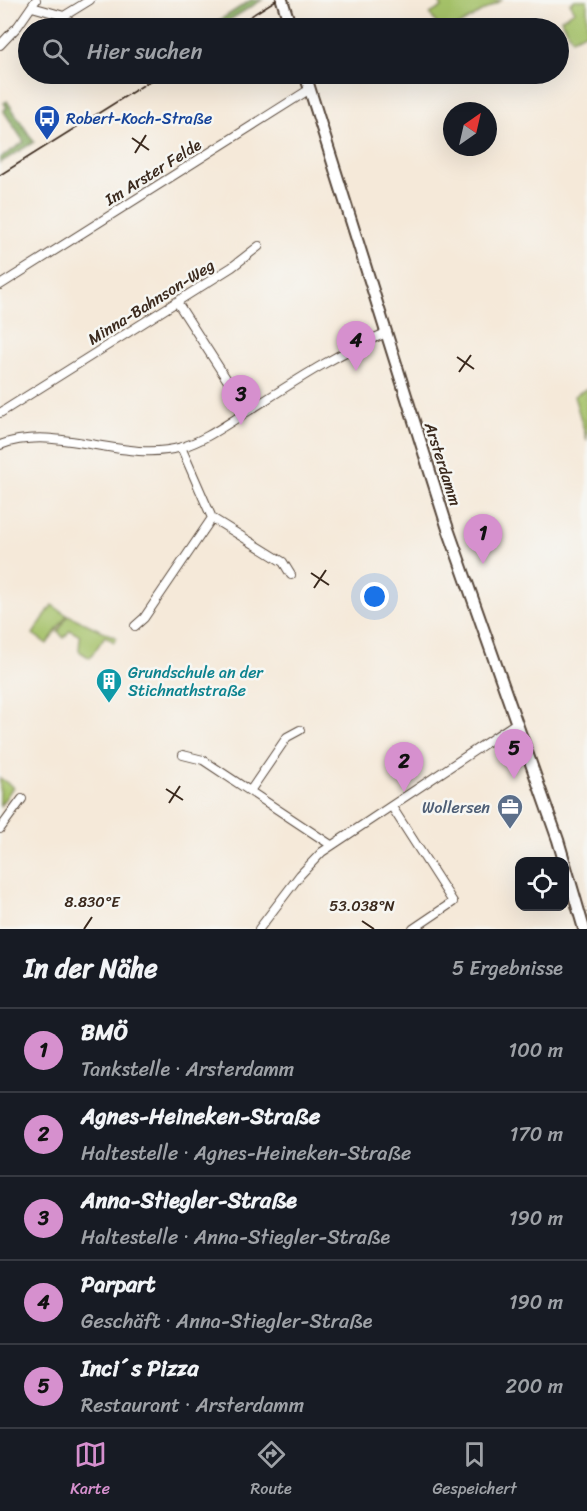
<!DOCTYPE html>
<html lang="de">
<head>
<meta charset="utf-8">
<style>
  :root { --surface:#171b24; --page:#20242c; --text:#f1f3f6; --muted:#9ea1a6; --line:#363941; --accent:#d690ce }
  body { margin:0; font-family:Sriracha,sans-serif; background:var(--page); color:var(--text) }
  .controls { position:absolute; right:18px; bottom:18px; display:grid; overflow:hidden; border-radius:12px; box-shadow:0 6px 24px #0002 }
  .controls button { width:54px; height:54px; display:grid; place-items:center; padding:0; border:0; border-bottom:2px solid var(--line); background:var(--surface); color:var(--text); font:30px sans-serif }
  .compass { position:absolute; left:443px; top:102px; width:54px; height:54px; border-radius:50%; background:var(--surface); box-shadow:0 6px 24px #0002; rotate:34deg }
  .you { position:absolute; left:375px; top:597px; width:21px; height:21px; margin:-15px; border:4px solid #fff; border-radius:50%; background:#1a73e8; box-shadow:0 0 0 9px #1a73e833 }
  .badge { display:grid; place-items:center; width:39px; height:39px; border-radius:50%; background:var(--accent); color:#111; font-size:20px; font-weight:700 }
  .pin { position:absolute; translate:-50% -50px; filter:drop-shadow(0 2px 3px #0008) }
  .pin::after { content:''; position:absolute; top:32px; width:21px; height:18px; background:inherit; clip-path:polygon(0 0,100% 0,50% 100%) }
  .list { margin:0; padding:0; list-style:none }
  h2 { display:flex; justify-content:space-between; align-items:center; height:78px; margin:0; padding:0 24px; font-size:26px }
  h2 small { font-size:20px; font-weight:400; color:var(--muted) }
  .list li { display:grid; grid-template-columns:39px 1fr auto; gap:18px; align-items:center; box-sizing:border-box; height:84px; padding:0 24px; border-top:2px solid var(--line) }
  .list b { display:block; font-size:22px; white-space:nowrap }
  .list p { margin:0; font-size:20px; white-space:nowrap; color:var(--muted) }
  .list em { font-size:20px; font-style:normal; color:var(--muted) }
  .icon { flex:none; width:33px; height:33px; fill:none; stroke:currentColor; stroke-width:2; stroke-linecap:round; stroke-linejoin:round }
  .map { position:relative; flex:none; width:587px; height:929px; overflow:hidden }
  .search { position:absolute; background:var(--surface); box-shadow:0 6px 24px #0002; left:18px; right:18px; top:18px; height:66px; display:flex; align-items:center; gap:15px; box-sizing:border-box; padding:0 21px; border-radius:33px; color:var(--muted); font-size:22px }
  .sheet { height:498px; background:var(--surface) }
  nav { display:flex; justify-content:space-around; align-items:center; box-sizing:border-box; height:84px; border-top:2px solid var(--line); background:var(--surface); font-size:16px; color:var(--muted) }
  nav a { display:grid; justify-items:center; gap:3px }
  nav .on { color:var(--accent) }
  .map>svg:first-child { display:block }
  .green { fill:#a4c167; stroke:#707642; stroke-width:1.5 }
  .forest { fill:#83a75c; stroke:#5f683d; stroke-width:1.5 }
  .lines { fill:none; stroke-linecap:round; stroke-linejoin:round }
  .street-casing { stroke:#57473a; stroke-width:10 }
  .secondary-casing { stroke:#57473a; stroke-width:14 }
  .street { stroke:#fff; stroke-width:8 }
  .secondary { stroke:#fff; stroke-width:10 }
  .tram { stroke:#3b2a1e; stroke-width:1.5 }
  .ticks { fill:none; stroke:#3b2a1e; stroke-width:2 }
  .labels { text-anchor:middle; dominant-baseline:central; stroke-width:5; stroke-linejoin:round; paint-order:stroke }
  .transit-label { font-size:16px; fill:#164399; stroke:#f6f6f2; text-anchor:start }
  .street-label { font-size:16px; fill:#3b2a1e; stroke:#f6f6f2 }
  .culture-label { font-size:16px; fill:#0d838f; stroke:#f6f6f2; text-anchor:start }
  .service-label { font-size:16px; fill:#4e5e75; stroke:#f6f6f2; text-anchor:end }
  .ticks-label { font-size:15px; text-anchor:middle; fill:#3b2a1e; stroke:#f6f6f2; stroke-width:5; stroke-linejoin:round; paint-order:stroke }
</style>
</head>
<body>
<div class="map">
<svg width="587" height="929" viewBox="0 0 587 929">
  <rect width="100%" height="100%" fill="#f6f6f2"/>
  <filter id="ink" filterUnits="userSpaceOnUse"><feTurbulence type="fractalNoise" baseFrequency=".0167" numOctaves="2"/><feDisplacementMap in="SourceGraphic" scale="12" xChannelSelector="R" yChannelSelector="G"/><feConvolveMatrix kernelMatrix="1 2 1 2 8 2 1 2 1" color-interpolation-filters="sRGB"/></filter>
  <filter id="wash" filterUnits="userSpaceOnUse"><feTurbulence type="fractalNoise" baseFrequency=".008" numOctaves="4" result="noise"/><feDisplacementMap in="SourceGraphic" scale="24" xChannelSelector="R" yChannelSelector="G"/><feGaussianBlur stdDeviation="1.35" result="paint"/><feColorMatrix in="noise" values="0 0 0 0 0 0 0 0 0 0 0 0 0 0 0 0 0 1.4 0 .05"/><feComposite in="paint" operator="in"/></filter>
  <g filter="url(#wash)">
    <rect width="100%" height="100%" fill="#f5e9d9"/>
    <!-- green -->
    <path class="green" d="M438,0H502L454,28H439L430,14L442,7Z
      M575,0H587V32L572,39L561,19L575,11L570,3Z
      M587,388V441L574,396Z
      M52,605L67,615L47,644L33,634Z
      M68,615L117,638L114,642L105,636L90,658L79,651L80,636L70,630L64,638L58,632Z
      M0,778L13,787L0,806Z"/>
    <!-- forest -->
    <path class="forest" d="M251,0H262L217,28H207Z
      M7,101L34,142L0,163V158L24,142L3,110L7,108L4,103Z"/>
  </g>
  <g filter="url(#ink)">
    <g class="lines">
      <!-- street casing -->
      <g class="street-casing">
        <path id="street" d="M32,7L64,16L90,0
          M0,45L18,26L36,0
          M0,285L310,89
          M177,302L247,411
          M0,413L232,267L259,246
          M0,445C58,423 123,464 182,447C206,440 228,423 250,410C294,382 337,353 386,333
          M181,447L212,518L283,562L291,575
          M135,626L144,618L212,518
          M183,755L203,760L331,845
          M250,791L287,737L300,730
          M392,807L453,902L413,929
          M0,829L22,799
          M259,929L300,875L322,852L516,723"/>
      </g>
      <!-- secondary casing -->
      <g class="secondary-casing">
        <path id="secondary" d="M282,0L291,28
          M305,74L447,526L558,840L584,929"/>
      </g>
      <!-- street -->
      <use href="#street" class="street"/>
      <!-- secondary -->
      <use href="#secondary" class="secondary"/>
      <!-- tram -->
      <path class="tram" d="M232,28L276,0
        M0,175L161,74"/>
    </g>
  </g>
  <!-- ticks -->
  <path class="ticks" d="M132,138L149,150M135,153L146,135M457,357L474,369M459,372L471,355M311,573L329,585M314,588L326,570M166,789L183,800M169,803L180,786M362,921L374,929M84,929L92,917"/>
  <!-- icons -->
  <defs>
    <g id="bus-pin" transform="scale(1.35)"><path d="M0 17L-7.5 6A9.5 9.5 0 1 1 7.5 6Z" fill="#1a4fb4" stroke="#f6f6f2"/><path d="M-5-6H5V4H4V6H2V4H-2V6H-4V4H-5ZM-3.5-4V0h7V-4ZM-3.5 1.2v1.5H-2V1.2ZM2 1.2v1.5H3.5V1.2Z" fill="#fff"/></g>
    <g id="building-pin" transform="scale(1.35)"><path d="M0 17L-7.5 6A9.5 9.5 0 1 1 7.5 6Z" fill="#0f9aa8" stroke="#f6f6f2"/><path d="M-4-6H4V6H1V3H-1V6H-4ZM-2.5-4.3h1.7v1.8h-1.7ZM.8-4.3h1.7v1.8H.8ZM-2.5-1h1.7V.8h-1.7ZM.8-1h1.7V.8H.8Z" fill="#fff"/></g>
    <g id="office-pin" transform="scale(1.35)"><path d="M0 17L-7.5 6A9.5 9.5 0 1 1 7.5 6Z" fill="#5c6f8a" stroke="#f6f6f2"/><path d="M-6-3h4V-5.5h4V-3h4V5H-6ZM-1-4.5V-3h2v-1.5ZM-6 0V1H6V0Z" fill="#fff"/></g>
  </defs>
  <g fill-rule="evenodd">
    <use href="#bus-pin" x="47" y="118"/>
    <use href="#building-pin" x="109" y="681"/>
    <use href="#office-pin" x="510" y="807"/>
  </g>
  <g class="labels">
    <!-- transit labels -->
    <g class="transit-label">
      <text x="66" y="118">Robert-Koch-Straße</text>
    </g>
    <!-- street labels -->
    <g class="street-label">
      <text transform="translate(153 172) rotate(-32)">Im Arster Felde</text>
      <text transform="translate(151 302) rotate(-32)">Minna-Bahnson-Weg</text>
      <text transform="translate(443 464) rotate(72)">Arsterdamm</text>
    </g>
    <!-- culture labels -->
    <g class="culture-label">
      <text x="128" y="672">Grundschule an der<tspan x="128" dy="18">Stichnathstraße</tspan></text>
    </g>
    <!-- service labels -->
    <g class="service-label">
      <text x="490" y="807">Wollersen</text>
    </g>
  </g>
  <g class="ticks-label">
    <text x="92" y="907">8.830°E</text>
    <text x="362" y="911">53.038°N</text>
  </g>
</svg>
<div class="controls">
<button><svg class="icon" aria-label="locate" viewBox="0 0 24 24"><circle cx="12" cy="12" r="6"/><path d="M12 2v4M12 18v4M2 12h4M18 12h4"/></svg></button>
</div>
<svg class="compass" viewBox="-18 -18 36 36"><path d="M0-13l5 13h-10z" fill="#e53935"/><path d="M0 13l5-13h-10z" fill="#9ea1a6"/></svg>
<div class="you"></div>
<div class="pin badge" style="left:483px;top:564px">1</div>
<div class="pin badge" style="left:404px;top:792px">2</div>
<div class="pin badge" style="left:241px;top:425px">3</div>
<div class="pin badge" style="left:356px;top:371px">4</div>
<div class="pin badge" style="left:514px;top:779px">5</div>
<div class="search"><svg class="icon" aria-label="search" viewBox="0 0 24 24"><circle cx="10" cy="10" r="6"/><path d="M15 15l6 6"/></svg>Hier suchen</div>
</div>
<section class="sheet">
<h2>In der Nähe<small>5 Ergebnisse</small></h2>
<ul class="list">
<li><span class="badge">1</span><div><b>BMÖ</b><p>Tankstelle · Arsterdamm</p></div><em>100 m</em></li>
<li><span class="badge">2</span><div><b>Agnes-Heineken-Straße</b><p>Haltestelle · Agnes-Heineken-Straße</p></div><em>170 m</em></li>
<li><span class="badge">3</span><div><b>Anna-Stiegler-Straße</b><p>Haltestelle · Anna-Stiegler-Straße</p></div><em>190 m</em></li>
<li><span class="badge">4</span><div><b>Parpart</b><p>Geschäft · Anna-Stiegler-Straße</p></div><em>190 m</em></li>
<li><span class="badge">5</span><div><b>Inci´s Pizza</b><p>Restaurant · Arsterdamm</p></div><em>200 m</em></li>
</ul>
</section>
<nav>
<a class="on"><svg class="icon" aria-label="map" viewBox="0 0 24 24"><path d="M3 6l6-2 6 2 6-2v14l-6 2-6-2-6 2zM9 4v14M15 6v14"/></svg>Karte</a>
<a><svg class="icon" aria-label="directions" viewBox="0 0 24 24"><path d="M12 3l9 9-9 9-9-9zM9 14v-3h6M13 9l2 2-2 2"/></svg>Route</a>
<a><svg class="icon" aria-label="saved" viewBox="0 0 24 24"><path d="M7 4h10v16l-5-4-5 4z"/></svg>Gespeichert</a>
</nav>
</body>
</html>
